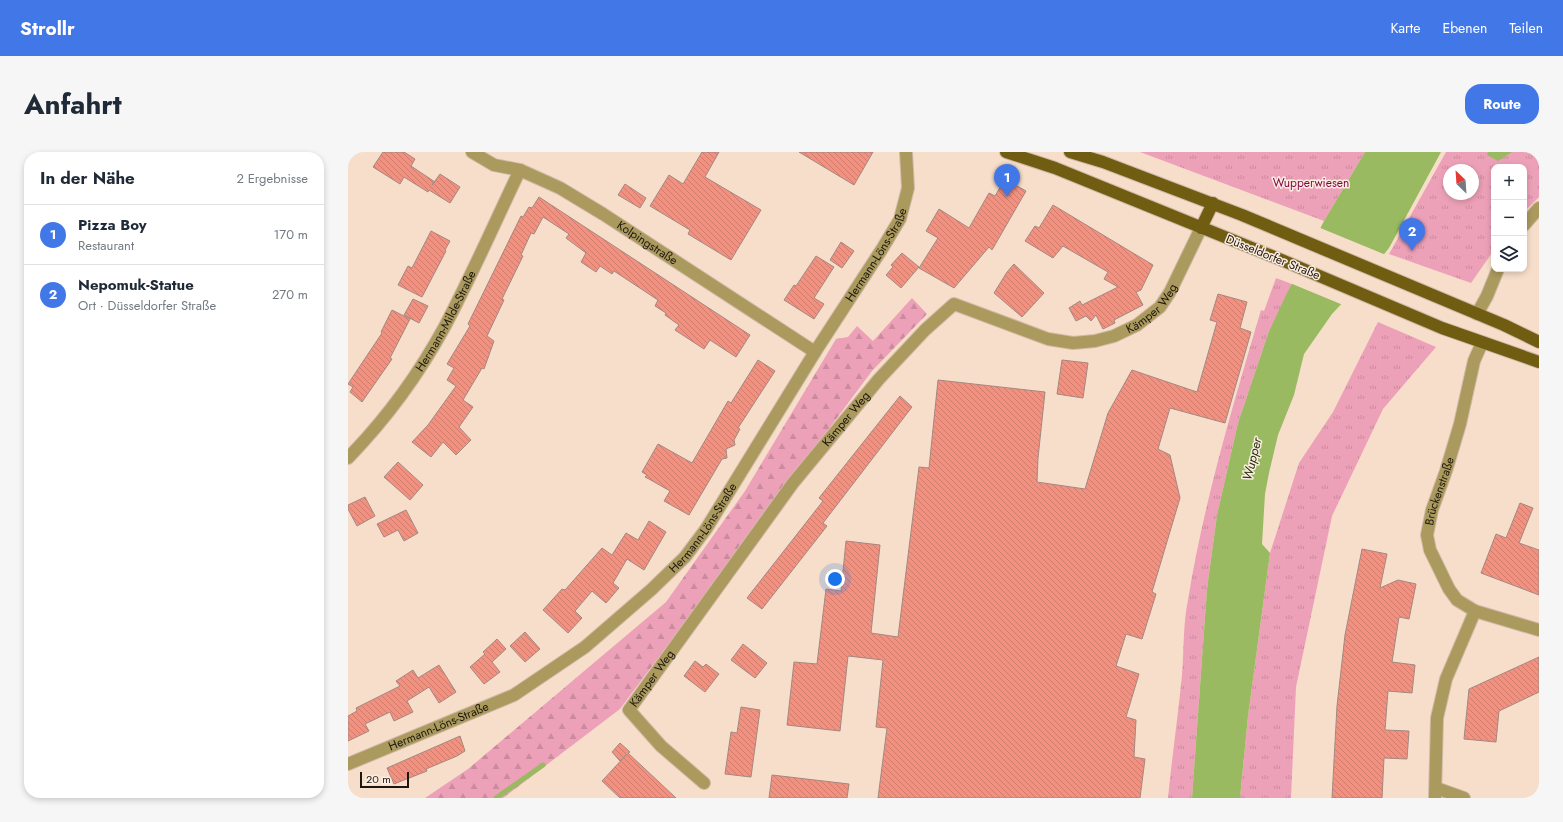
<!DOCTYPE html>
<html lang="de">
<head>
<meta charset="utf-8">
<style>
  :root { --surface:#fff; --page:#f6f6f7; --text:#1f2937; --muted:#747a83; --line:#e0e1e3; --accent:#4277e7 }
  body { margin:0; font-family:Jost,sans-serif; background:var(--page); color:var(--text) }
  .controls { position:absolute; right:12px; top:12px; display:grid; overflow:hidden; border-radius:8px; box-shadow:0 2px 6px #0003 }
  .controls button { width:36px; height:36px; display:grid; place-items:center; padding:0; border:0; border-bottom:1px solid var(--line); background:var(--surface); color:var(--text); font:20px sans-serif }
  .compass { position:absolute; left:1095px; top:12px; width:36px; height:36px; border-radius:50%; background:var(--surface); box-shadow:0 2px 6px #0003; rotate:335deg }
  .scale { position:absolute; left:12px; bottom:10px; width:49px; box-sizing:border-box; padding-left:4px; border:2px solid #1e160e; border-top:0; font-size:11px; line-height:14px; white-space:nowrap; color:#1e160e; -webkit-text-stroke:3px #fcede1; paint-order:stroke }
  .you { position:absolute; left:487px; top:427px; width:14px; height:14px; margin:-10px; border:3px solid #fff; border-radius:50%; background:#1a73e8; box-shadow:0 0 0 6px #1a73e833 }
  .badge { display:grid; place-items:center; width:26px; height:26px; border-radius:50%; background:var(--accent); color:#fff; font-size:13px; font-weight:700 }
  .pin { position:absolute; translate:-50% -33px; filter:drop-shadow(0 1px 2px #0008) }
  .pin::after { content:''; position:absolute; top:21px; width:14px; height:12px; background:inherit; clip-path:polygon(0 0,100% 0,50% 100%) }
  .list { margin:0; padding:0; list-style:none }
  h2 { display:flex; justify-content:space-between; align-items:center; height:52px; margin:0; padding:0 16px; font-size:17px }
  h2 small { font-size:13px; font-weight:400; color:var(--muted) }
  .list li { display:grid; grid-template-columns:26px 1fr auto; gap:12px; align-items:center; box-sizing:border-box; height:60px; padding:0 16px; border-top:1px solid var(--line) }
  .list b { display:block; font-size:15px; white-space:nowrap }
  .list p { margin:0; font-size:13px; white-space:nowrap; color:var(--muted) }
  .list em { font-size:13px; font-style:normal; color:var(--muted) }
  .icon { flex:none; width:22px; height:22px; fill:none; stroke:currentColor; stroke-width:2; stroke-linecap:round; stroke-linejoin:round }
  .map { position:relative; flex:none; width:1191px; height:646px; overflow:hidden; border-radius:16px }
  header { display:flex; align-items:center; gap:24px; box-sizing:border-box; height:56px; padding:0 20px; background:var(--accent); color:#fff }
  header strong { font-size:19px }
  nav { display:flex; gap:22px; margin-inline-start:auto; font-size:14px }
  .intro { display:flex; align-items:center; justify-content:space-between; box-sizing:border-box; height:96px; padding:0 24px }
  h1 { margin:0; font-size:28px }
  .button { padding:10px 18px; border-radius:16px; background:var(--accent); color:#fff; font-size:14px; font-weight:700 }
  main { display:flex; gap:24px; padding:0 24px }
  aside { flex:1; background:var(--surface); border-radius:16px; box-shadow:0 2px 6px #0003 }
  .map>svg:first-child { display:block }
  .grass { fill:url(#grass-tufts); fill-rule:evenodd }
  .forest { fill:url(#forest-firs) }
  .water { fill:#99ba61 }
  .pier { fill:#f7deca }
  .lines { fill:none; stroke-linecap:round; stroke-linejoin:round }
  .stream { stroke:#99ba61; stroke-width:5 }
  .building { fill:url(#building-back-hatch); stroke:#a58781 }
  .minor-casing { stroke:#d0baa8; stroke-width:14 }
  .major-casing { stroke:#d0baa8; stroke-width:14 }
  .minor { stroke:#ab9a5e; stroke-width:12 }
  .major { stroke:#705d11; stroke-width:12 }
  .labels { text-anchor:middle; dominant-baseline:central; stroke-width:3; stroke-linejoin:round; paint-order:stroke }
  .park-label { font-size:12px; fill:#7d0843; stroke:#fcede1 }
  .street-label { font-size:12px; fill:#1e160e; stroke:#fcede1 }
  .water-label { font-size:13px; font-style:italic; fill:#26330e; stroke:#fcede1 }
</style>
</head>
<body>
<header>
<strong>Strollr</strong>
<nav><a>Karte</a><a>Ebenen</a><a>Teilen</a></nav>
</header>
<div class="intro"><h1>Anfahrt</h1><a class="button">Route</a></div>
<main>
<aside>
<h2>In der Nähe<small>2 Ergebnisse</small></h2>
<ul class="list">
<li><span class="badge">1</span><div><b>Pizza Boy</b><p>Restaurant</p></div><em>170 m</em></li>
<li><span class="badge">2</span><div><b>Nepomuk-Statue</b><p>Ort · Düsseldorfer Straße</p></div><em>270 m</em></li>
</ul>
</aside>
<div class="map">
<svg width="1191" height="646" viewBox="0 0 1191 646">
  <defs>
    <pattern id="grass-tufts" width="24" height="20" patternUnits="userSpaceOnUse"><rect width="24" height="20" fill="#eda1b9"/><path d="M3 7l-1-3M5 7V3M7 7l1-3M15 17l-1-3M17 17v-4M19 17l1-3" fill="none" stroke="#cb8a9e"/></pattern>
    <pattern id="forest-firs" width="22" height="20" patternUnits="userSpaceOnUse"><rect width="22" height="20" fill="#eda1b9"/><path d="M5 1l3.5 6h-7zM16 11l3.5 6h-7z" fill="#cb8a9e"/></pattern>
    <pattern id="building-back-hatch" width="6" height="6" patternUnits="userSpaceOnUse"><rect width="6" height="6" fill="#f29180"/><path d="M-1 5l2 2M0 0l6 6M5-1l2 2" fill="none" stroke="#cf7c6d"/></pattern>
  </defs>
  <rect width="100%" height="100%" fill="#f7deca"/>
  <!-- grass -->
  <path class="grass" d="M792,0H1017L976,69Z
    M1098,0H1191V45L1176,60V15H1146V98L1123,131L1041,102ZM1101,18H1125V42H1101Z
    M928,126L944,132L921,179L890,271L869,363L859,437L844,646H820C824,605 830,564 834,523C836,498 835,472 840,448C856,349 885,253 913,158L916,159Z
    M1030,170L1088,195L1035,257L984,364L948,535L943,646H892L900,564L922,401L951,311L985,260Z"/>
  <!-- forest -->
  <path class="forest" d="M564,146L579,162L524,219L272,557L155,646H77L120,617L318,450L397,339L488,187L500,185L509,174L525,189Z"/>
  <!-- water -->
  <path class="water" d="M1017,0H1093L1041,96L1013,131L984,162L956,202L946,243L930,283L921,321L917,342L914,392L922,401L900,564L892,646H844L859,437L869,363L890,271L921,179L939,141L976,69Z
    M1140,0H1164L1150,9L1139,3Z"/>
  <!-- pier -->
  <path class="pier" d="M970,75L1038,103L1015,133L995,153L942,131Z"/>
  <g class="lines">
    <!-- stream -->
    <path class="stream" d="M148,646L195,613"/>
  </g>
  <!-- building -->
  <path class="building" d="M35,0H56L67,7L63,14L87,30L84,33L92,22L112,35L102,51L81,38L80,40L56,25L52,32L25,15Z
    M354,0H371L357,25L413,58L383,108L340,82L342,78L302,54L321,23L335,32Z
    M451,0H525L506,33Z
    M657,27L678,39L644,98L641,95L606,136L571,116L590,86L578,79L591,57L621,76L641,41L647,44Z
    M277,32L298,46L292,56L270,43Z
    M191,45L402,183L388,205L362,188L356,197L327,178L331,173L317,163L318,161L307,154L310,148L266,119L264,122L252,114L248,120L233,110L238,101L218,86L221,82L195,65L186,82L183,81L173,103L175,104L154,147L156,148L139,184L146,189L136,217L134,216L115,248L125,255L111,275L123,288L108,303L95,290L83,305L64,290L80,273L108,234L99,228L106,216L99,212L122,174L120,172L173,64L175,65L181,55L184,56Z
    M705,53L805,113L793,138L788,140L795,153L766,168L767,171L755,177L748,163L743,169L738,164L728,169L721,156L732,149L734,153L770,135L756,127L760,120L715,94L705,106L677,89L687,74L691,76Z
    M83,79L102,89L97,98L98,99L74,145L50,133L60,114L64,116Z
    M493,90L506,99L494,116L482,108Z
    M554,101L571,115L553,136L538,123L545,115L543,113Z
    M468,104L486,115L466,146L476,152L466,167L436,148L446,133L448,134Z
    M666,112L696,141L674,165L646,141L659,120Z
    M870,142L899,150L892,176L903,180L877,271L822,256L810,297L822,303L832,346L804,440L808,442L794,487L778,482L768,514L791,522L778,565L788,568L786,605L797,607L792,646H530L539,576L528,575L535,508L500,504L492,579L439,573L446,510L469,512L478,437L493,439L498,389L532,393L523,481L550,485L571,315L581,316L590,228L697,240L690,306L689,330L737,337L760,261L784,218L849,240L869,170L862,168Z
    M65,147L80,154L71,171L56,163Z
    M44,158L62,167L42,206L44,207L14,250L2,240L5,235L0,232L34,181L33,180Z
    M410,208L427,219L390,276L392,277L386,288L387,293L378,297L379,306L374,307L341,363L316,349L322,339L301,327L297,325L299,323L294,320L310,292L344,311L380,249L383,251Z
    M714,208L740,211L735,246L709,242Z
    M552,244L564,255L475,371L479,374L414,457L399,446L475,349L471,346Z
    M50,310L75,333L62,348L36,325Z
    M17,345L27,364L9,374L0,357V353Z
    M1172,351L1185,356L1171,391L1191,398V443L1133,421L1148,382L1158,386Z
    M58,358L70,381L56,389L50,378L36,385L29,372Z
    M301,369L318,380L296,418L279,407L265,431L271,436L258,451L244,439L227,459L234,466L220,481L195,458L214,437L217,438L254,396L264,403L278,381L290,388Z
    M1014,397L1039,402L1032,436L1050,428L1068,432L1061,467L1051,465L1044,510L1067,513L1064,541L1040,539L1037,578L1061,579L1059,607L1036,606L1034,646H984L989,554L997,483Z
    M177,480L192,497L177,510L162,494Z
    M149,487L158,497L144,510L152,520L136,532L122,515L137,502L135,500Z
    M395,492L419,511L407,526L383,508Z
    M1191,505V540L1151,559L1148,590L1116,587L1121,537Z
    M347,509L355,515L358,512L371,522L357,540L336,524Z
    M91,513L108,540L91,551L81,535L59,549L65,560L46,569L42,560L17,572L21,579L0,589V564L9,559L8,556L52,534L48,529L65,518L70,526Z
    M393,555L412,558L403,625L377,622L383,580L389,581Z
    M112,584L117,599L109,604L78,617L79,619L46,632L39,616Z
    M272,591L282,600L280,601L328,646H272L254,629L279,602L272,609L264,600Z
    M424,623L501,632L499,646H421Z"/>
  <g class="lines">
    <!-- minor casing -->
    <g class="minor-casing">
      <g id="minor">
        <path id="s1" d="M124,0L146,13L172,18L212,36L255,62L467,200"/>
        <path d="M1176,73L1191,56"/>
        <path d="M1129,162L1139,144L1150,117"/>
        <path id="s2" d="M0,306C38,267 71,222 97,174C124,123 147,70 172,18"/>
        <path d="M1127,459L1191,478"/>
        <path id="s3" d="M0,612L166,543L237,495L304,437L337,405L358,377L467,200L534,97L552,67L560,36L558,0"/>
        <path id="s4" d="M356,631L313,594L281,558L445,331L531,227L577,178L606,152L700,187L725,191L747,189L766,184L789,173L812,155L822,140L853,76"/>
        <path d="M1088,636L1116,646"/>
        <path id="s5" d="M1087,646L1089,566L1098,527L1127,459L1109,448L1101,437L1082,398L1079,383L1084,358L1098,319L1112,272L1126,209L1134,191"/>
      </g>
    </g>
    <!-- major casing -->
    <g class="major-casing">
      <path id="major" d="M658,0L707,16L936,109L1094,176L1191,210
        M722,0L755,10L894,63L1156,173L1191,190
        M853,76L865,51"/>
    </g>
    <!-- minor -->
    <use href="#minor" class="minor"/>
    <!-- major -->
    <use href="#major" class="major"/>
  </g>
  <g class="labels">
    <!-- park labels -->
    <g class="park-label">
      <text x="963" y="31">Wupperwiesen</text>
    </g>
    <!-- street labels -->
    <g class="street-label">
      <text stroke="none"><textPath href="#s1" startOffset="199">Kolpingstraße</textPath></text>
      <text stroke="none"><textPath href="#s3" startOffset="758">Hermann-Löns-Straße</textPath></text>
      <text transform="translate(925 105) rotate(22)">Düsseldorfer Straße</text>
      <text stroke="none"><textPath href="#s4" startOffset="841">Kämper Weg</textPath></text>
      <text stroke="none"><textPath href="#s2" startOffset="169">Hermann-Milde-Straße</textPath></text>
      <text stroke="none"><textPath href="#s4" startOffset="468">Kämper Weg</textPath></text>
      <text stroke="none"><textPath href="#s5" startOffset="333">Brückenstraße</textPath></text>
      <text stroke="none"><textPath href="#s3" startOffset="434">Hermann-Löns-Straße</textPath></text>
      <text stroke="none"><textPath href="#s4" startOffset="144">Kämper Weg</textPath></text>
      <text stroke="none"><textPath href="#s3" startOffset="98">Hermann-Löns-Straße</textPath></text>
    </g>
    <!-- water labels -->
    <g class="water-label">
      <text transform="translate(904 307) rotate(-76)">Wupper</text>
    </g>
  </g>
</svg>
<div class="controls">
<button>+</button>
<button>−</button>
<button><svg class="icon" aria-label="layers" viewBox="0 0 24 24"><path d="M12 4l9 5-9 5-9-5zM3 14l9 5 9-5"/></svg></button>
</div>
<svg class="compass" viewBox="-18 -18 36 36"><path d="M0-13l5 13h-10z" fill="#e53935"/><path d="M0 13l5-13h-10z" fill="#747a83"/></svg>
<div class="scale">20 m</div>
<div class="you"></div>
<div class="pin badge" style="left:659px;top:45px">1</div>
<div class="pin badge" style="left:1064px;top:99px">2</div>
</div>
</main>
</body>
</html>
